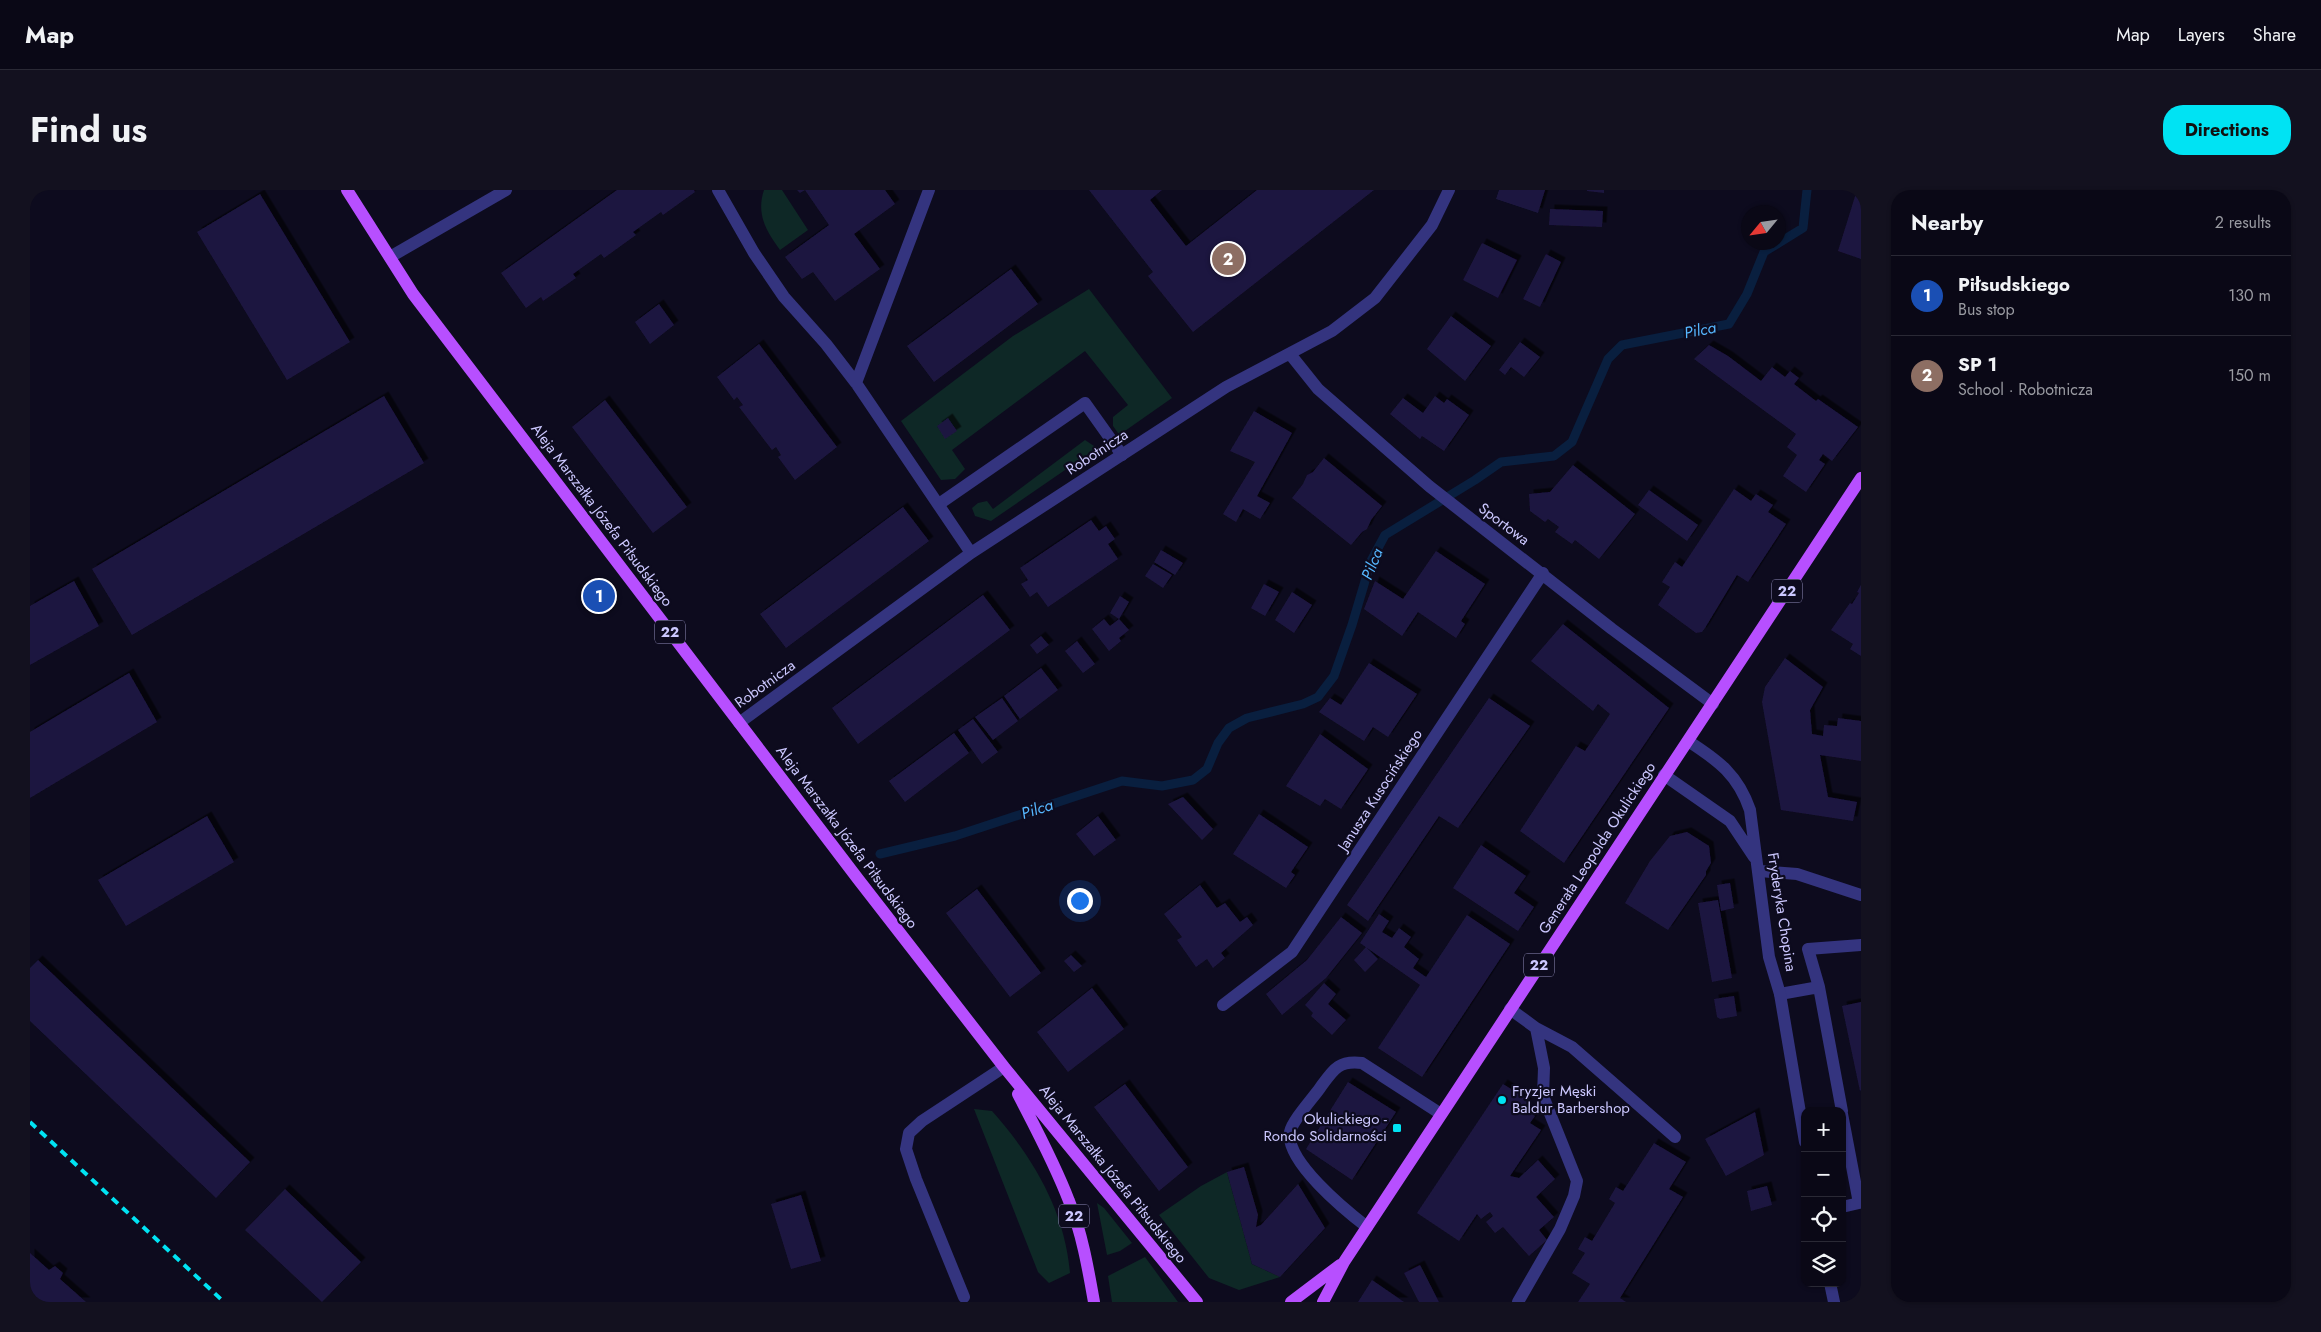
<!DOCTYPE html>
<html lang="en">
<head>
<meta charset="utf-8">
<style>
  :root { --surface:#0a0816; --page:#13111f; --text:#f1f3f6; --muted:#999aa1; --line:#2a2935; --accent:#00e3f3 }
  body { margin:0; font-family:Jost,sans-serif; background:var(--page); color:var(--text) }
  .controls { position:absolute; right:15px; bottom:15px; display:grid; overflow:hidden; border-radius:10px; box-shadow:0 1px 4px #0004 }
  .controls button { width:45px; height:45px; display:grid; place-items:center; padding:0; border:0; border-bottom:1px solid var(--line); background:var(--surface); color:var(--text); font:25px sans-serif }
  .compass { position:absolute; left:1711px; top:15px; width:45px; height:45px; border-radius:50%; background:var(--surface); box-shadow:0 1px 4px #0004; rotate:241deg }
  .you { position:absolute; left:1049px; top:710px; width:18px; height:18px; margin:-12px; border:4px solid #fff; border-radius:50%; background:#1a73e8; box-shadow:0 0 0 8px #1a73e833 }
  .badge { display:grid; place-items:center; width:32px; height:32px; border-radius:50%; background:var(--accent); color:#fff; font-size:16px; font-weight:700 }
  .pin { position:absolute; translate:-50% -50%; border:2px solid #fff; box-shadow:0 1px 5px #0006 }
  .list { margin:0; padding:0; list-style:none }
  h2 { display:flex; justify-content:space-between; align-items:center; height:65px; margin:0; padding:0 20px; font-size:21px }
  h2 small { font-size:16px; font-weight:400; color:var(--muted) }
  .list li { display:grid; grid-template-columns:32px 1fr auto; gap:15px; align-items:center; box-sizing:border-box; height:80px; padding:0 20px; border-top:1px solid var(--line) }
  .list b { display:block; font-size:19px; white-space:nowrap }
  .list p { margin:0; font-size:16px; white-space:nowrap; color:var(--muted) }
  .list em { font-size:16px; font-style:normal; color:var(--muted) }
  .icon { flex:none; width:28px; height:28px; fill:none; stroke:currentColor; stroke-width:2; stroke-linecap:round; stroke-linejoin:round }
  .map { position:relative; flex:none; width:1831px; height:1112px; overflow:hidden; border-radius:20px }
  header { display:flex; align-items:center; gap:30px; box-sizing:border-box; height:70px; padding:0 25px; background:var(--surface); border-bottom:1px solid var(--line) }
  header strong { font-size:24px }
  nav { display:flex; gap:28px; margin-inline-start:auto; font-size:18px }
  .intro { display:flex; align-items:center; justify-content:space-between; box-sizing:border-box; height:120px; padding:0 30px }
  h1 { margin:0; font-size:35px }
  .button { padding:12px 22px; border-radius:20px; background:var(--accent); color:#111; font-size:18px; font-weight:700 }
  main { display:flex; gap:30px; padding:0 30px }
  aside { flex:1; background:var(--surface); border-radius:20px; box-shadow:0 1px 4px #0004 }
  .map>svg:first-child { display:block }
  .green { fill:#0e2826 }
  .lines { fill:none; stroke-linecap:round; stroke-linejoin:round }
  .stream { stroke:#091f3f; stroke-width:9 }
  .building { fill:#1d163f; filter:url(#shadow) }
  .lane { stroke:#34347f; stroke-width:12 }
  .street { stroke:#34347f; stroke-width:12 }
  .primary { stroke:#b74fff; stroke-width:12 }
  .rail { stroke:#00e3f3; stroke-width:4; stroke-dasharray:8 6; stroke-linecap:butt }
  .poi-dot { fill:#00e3f3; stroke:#0d0b1e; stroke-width:2 }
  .labels { text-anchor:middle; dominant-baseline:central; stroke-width:4.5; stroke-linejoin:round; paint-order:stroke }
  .shield { fill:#0d0b1e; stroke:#938fbc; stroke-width:1 }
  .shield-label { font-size:14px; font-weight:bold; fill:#ccc8ff }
  .street-label { font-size:15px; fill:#ccc8ff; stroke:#0d0b1e }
  .poi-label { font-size:15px; fill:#ccc8ff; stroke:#0d0b1e; text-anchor:start }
  .water-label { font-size:16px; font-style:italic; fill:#56b7ff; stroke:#0d0b1e }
</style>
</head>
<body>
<header>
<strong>Map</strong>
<nav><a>Map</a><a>Layers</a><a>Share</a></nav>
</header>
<div class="intro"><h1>Find us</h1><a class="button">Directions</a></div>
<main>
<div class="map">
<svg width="1831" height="1112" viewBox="0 0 1831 1112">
  <defs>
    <filter id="shadow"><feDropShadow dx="4.5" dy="-4.5" stdDeviation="0" flood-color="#0009"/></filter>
  </defs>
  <rect width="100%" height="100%" fill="#0d0b1e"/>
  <!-- green -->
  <path class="green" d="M734,0H752L778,40L750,60C736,41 726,24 734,0Z
    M1059,99L1142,208L1092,243H1088L1083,236V227L1098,215L1055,161L922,260L935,279L925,289L911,290L871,231L983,146Z
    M1055,250L1067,258L961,331L945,326L942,318L948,313L957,311L963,319Z
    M944,919L962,921C1003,967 1035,1021 1040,1083L1019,1093L1008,1082Z
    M1197,982L1222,1074L1250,1087L1209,1100L1179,1088L1129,1025L1171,996Z
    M1067,1013L1074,1018L1102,1053L1090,1061L1077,1065Z
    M1115,1067L1148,1112H1082L1078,1086Z"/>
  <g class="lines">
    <!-- stream -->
    <path class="stream" d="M850,664L925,646L1092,591L1132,596L1163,590L1177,579L1188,553L1199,538L1217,528L1273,514L1288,507L1304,486L1322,435L1341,371L1355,345L1445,290L1471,272L1524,266L1542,252L1578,169L1592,155L1699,134L1717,104L1734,62L1773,38L1777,0"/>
  </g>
  <!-- building -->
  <path class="building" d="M587,0H664L665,2L633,25L631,22L603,42L606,45L574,68L571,64L543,84L546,88L513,111L511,107L496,118L471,83Z
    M767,0H855L865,14L824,44L850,79L805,111L783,82L772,89L755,67L799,35L775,0L770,3Z
    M1059,0H1132L1120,10L1156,56L1227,0H1344L1163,142L1118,86L1123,82Z
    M1469,0H1515L1508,23L1466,9Z
    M1557,0H1574V3L1557,1Z
    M1827,0H1831V69L1808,61Z
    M230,4L320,152L257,190L167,42Z
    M1520,19L1573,21L1572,37L1519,35Z
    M1452,53L1487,70L1468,108L1433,90Z
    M1516,64L1531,72L1510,117L1493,109Z
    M981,79L1008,114L904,192L877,156Z
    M629,114L644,135L620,154L605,132Z
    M1421,126L1461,156L1435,191L1397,159Z
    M1490,152L1510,167L1494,187L1481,177L1475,185L1469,180Z
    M729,154L807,257L765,290L748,267L751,265L746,257L742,260L709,217L713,215L707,207L704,210L687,187Z
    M1679,155L1698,166L1731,191L1742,177L1755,187L1760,181L1769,188L1764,194L1786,211L1788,209L1828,237L1802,271L1793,264L1789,270L1795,274L1776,302L1753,286L1767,265L1757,257L1766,244L1664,169Z
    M354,206L394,273L102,445L62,379Z
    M1405,206L1414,213L1417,209L1439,225L1414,261L1392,246L1390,249L1360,224L1373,208L1393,223Z
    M575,210L657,317L623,343L542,237Z
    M1224,221L1262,243L1227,306L1240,313L1230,329L1213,319L1206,332L1193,324L1225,272L1200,261Z
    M918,228L927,241L915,249L907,236Z
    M1294,268L1352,316L1341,330L1337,339L1332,342L1321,355L1262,308L1273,294L1277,285L1283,282Z
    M1543,275L1605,324L1569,369L1545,350L1542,354L1525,342L1529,337L1518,329L1515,332L1500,321L1499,304L1520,302Z
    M1704,299L1721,311L1726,304L1743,315L1738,322L1756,334L1718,392L1707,385L1675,438L1672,442L1666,443L1628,415L1640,397L1632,392L1645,372L1652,377Z
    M1619,300L1668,335L1657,351L1608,315Z
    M873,317L899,351L756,458L730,424Z
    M1061,330L1069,341L1076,336L1085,349L1078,354L1088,369L1018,417L1007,402L1000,407L991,394L998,390L990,378Z
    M1131,360L1153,373L1145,385L1124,372Z
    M1406,361L1455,394L1431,431L1435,434L1426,448L1388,422L1372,446L1334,419L1345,391L1373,409Z
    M1123,374L1142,385L1133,398L1115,386Z
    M44,391L69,436L0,475V416Z
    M1234,394L1249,402L1235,426L1221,418Z
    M1831,395V466L1820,459L1823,454L1801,440L1820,413L1822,414L1829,403L1827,402Z
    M1262,402L1282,415L1264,443L1245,430Z
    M953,405L980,440L828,554L802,518Z
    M1090,406L1099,412L1089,429L1080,423Z
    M1074,429L1080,436L1089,429L1099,440L1089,448L1091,451L1079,461L1062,439Z
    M1533,434L1639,518L1534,673L1490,641L1546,556L1555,561L1580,524L1568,514L1563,521L1501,471Z
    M1011,446L1019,455L1007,464L1000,455Z
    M1047,451L1065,474L1053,483L1035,461Z
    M1755,468L1793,497L1780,520L1782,544L1793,546L1794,535L1807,536L1808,528L1831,531V571L1790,565L1798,607L1827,612L1823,631L1751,620L1732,512L1735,497Z
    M1339,473L1387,504L1358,547L1343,537L1334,551L1289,522L1300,508L1311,515Z
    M1011,478L1028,500L990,529L974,506Z
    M99,483L127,532L0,608V542Z
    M972,508L988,531L963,550L945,527Z
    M1459,508L1500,536L1428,638L1409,626L1338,731L1317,715Z
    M943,529L968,562L952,574L928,540Z
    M924,543L939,563L875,612L859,591Z
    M1290,544L1338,579L1311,619L1295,609L1290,616L1256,596Z
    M1153,607L1183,639L1172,650L1138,614Z
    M1229,624L1278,657L1261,682L1265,685L1256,698L1203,664Z
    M177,626L204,672L96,736L68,690Z
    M1068,626L1086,650L1064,666L1046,644Z
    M1657,642L1679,656L1681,673L1676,681V685L1638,740L1595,713L1620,671L1640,646Z
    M1451,655L1496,686L1484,703L1504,717L1488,741L1423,698Z
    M1700,693L1704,718L1691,721L1687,695Z
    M1170,695L1187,718L1195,713L1210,732L1217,727L1223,735L1191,763L1195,768L1183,778L1177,769L1166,777L1147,750L1152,747L1134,724Z
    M947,699L1011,783L980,807L916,723Z
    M1688,710L1702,788L1682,792L1668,713Z
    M1349,724L1359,731L1352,742L1362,748L1369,738L1381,747L1374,757L1389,769L1383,778L1396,787L1437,725L1480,754L1392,887L1348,858L1390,795L1330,753Z
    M1311,727L1332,743L1296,788L1252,825L1236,804L1277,770Z
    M1336,757L1348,769L1335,782L1324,770Z
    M1041,765L1052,776L1044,782L1034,771Z
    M8,770L220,972L186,1008L0,831V778Z
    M1294,793L1306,804L1298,814L1316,830L1302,845L1281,826L1283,823L1275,815Z
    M1062,798L1094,839L1038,882L1007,842Z
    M1704,806L1707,826L1690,829L1687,827L1684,809Z
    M1831,812V900L1830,901L1812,816Z
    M1318,892L1366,922L1322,990L1276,959Z
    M1095,894L1158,977L1129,1001L1064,917Z
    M1473,894L1499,910L1494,918L1505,926L1500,933L1511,940L1480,986L1489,988L1508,970L1525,989L1506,1007L1524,1027L1509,1040L1517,1050L1499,1066L1473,1037L1465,1043L1456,1032L1463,1026L1460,1022L1451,1029L1447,1024L1429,1051L1387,1023Z
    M1725,922L1734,965L1696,986L1675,949Z
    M1624,953L1656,972L1639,999L1653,1007L1590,1108L1596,1112H1548L1560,1094L1542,1083L1555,1063L1548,1059L1555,1047L1562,1051L1585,1013L1579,1009L1586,997L1593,1001Z
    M1214,977L1228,1025L1226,1037L1231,1035L1268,994L1295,1038L1250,1087L1222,1074L1197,982Z
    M1737,996L1742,1015L1721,1021L1717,1001Z
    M255,999L331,1072L292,1112L215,1040Z
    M771,1005L791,1071L761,1079L741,1014Z
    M0,1063L19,1080L25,1076L33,1083L30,1089L56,1112H0Z
    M1390,1075L1409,1112H1389L1374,1083Z
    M1342,1090L1374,1112H1328Z"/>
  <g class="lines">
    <!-- lane -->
    <path class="lane" d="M909,314L1055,213L1092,265
      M1750,804L1789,797
      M1480,819L1506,838L1542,857L1645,947
      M1812,921L1789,797L1778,759L1831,755
      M1812,924L1829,1013L1812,1017
      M1337,1037C1315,1020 1255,971 1260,942C1262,931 1283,908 1290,898C1303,880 1308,870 1332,873L1411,924
      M934,1107L886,989L876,959L879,943L892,931L974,877
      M1488,1112L1530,1039L1544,1006L1547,991L1513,906L1514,878L1506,838"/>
    <!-- street -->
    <path class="street" d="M688,0L724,63L754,107L796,154L826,193L941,363
      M360,67L476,0
      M1260,164L1288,199L1399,296L1582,439L1683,514
      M826,193L899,0
      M709,533L941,363L1196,197L1302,141L1345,108L1402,35L1419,0
      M1658,551C1689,571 1708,585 1720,620L1739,767L1750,804L1775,952
      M1634,585L1700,631L1724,667
      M1730,681L1767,684L1831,705
      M1193,815L1262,762L1513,383
      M1800,1093L1804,1112"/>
    <!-- primary -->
    <path class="primary" d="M317,0L383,104L828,689L974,877L1167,1112
      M988,904C1006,939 1025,974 1039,1011C1052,1043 1058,1078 1064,1112
      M1261,1112L1310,1075
      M1293,1112L1314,1072L1831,288"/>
    <!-- rail -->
    <path class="rail" d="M0,932L194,1112"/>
  </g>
  <!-- markers -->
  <g class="poi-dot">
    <circle cx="1472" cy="910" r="5"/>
    <rect x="1362" y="933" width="10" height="10" rx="2.5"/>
  </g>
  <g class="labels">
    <!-- shield labels -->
    <g class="shield">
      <rect x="1742" y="389.5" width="30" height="23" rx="4"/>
      <rect x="625" y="430.5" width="30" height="23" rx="4"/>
      <rect x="1494" y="763.5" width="30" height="23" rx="4"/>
      <rect x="1029" y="1014.5" width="30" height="23" rx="4"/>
    </g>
    <g class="shield-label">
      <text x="1757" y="401">22</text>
      <text x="640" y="442">22</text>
      <text x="1509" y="775">22</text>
      <text x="1044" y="1026">22</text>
    </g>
    <!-- street labels -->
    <g class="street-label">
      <text transform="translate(1067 262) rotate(-33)">Robotnicza</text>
      <text transform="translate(572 325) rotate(53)">Aleja Marszałka Józefa Piłsudskiego</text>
      <text transform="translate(1474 334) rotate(37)">Sportowa</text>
      <text transform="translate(735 494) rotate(-36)">Robotnicza</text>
      <text transform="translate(1350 600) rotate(-57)">Janusza Kusocińskiego</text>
      <text transform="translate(817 647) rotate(53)">Aleja Marszałka Józefa Piłsudskiego</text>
      <text transform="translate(1567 658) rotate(-57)">Generała Leopolda Okulickiego</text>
      <text transform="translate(1752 722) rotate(81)">Fryderyka Chopina</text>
      <text transform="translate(1083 984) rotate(51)">Aleja Marszałka Józefa Piłsudskiego</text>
    </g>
    <!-- poi labels -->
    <g class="poi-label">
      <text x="1482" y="901">Fryzjer Męski<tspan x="1482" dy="17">Baldur Barbershop</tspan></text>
      <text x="1357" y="929" text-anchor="end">Okulickiego -<tspan x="1357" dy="17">Rondo Solidarności</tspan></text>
    </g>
    <!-- water labels -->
    <g class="water-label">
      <text transform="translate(1670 140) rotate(-11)">Pilca</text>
      <text transform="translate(1342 374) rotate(-68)">Pilca</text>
      <text transform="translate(1007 619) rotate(-18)">Pilca</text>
    </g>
  </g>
</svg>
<div class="controls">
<button>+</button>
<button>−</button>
<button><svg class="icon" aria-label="locate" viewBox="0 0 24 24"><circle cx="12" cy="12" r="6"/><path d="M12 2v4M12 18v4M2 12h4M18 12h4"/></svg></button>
<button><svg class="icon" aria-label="layers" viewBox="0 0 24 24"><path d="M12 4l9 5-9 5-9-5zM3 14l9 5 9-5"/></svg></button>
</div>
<svg class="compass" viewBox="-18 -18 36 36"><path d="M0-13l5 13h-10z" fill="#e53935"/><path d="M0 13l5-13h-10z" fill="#999aa1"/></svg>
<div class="you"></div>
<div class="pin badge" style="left:569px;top:406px;background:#1a4fb4">1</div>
<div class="pin badge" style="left:1198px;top:69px;background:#8d6e63">2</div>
</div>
<aside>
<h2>Nearby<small>2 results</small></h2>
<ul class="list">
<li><span class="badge" style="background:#1a4fb4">1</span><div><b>Piłsudskiego</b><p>Bus stop</p></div><em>130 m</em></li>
<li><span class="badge" style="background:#8d6e63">2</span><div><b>SP 1</b><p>School · Robotnicza</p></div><em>150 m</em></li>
</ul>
</aside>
</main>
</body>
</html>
